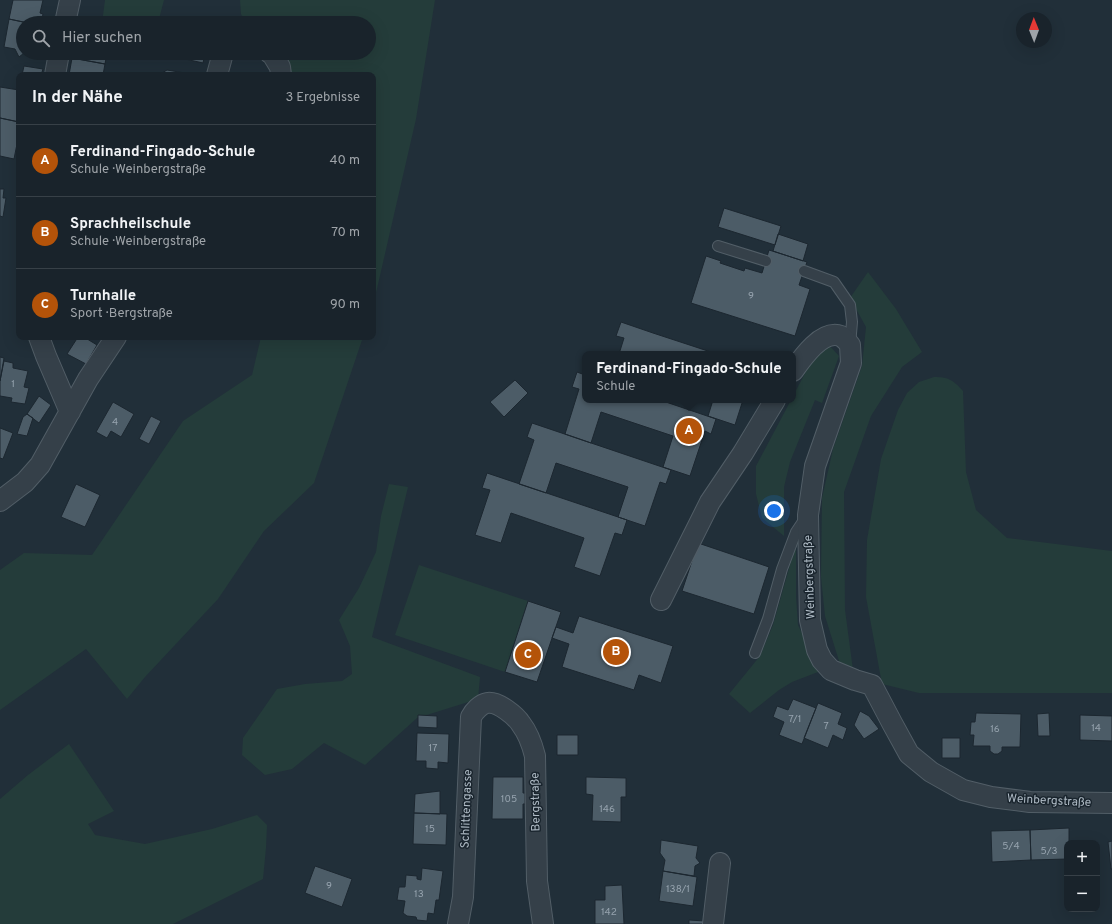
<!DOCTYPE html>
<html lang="de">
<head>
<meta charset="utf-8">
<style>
  :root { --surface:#19232b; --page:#222b33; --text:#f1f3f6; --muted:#9fa4a9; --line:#374047; --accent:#b45309 }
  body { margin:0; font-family:Overpass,sans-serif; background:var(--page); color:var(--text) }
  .controls { position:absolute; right:12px; bottom:12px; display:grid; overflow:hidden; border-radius:8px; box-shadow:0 4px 16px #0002 }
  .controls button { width:36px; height:36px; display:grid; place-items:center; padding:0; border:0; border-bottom:1px solid var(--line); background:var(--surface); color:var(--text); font:20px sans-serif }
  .compass { position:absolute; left:1016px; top:12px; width:36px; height:36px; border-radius:50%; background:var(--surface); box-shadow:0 4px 16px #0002; rotate:359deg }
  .you { position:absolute; left:774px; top:511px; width:14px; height:14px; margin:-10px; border:3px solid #fff; border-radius:50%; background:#1a73e8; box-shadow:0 0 0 6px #1a73e833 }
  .badge { display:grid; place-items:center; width:26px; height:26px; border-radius:50%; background:var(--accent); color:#fff; font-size:13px; font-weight:700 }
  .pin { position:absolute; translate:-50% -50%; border:2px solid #fff; box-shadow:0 1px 4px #0006 }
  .popup { position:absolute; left:582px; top:351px; width:214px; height:52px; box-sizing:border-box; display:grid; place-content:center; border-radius:8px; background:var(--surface); filter:drop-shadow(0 1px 3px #0005); font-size:13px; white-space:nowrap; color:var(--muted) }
  .popup b { font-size:15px; color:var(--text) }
  .popup::after { content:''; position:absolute; left:50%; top:100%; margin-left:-8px; border:8px solid transparent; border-top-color:var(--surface) }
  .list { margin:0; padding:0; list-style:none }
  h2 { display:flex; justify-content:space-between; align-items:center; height:52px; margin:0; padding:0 16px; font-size:17px }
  h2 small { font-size:13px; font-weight:400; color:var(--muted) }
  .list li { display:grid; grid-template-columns:26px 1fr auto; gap:12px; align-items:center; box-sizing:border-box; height:72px; padding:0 16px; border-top:1px solid var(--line) }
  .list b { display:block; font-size:15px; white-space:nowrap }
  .list p { margin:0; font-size:13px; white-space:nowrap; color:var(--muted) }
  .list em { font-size:13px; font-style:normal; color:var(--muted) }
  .icon { flex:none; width:22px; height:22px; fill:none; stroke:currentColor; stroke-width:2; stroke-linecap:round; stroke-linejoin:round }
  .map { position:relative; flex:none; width:1112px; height:924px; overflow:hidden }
  .search { position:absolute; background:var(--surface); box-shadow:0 4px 16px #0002; left:16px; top:16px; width:360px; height:44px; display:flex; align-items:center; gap:10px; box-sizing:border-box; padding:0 14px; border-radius:22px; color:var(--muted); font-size:15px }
  .panel { position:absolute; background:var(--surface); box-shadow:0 4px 16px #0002; left:16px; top:72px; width:360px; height:268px; border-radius:8px }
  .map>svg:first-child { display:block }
  .green { fill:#243c3a }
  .building { fill:#4c5c67; stroke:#1c2730 }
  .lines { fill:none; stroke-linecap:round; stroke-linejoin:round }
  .lane-casing { stroke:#525e67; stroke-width:12 }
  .street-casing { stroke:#525e67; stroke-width:22 }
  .lane { stroke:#354049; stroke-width:10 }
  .street { stroke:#354049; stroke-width:20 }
  .labels { text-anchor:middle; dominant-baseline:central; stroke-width:3; stroke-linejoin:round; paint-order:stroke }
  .number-label { font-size:10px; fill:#96a3ae }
  .street-label { font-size:12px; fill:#afbbc5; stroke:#1a252e }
</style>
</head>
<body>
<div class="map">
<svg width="1112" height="924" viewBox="0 0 1112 924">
  <rect width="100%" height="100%" fill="#212f39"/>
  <!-- green -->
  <path class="green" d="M105,0H164L158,23H102Z
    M240,0H435L416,119L373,306V75H281L261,53H369V23H246L241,14Z
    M868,272L896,309L922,352L902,367L871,416L844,492L845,610L853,670L840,664L825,616L821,577L822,498L833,449L862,366L866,327L850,298Z
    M261,337H363L314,483L264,531L218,599L145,677L127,699L86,649L0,710V570L24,553L92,555L183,421L252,375Z
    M828,344L839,356L822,403L815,400L790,462L784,487V536L762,518L756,494V466L791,400H793V396L818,349Z
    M934,377C949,377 953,380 963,391L966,472L976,510L1007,538L1112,551V693H919L882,684L866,597L867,540L881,459L898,410L907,393L919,382Z
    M389,484L408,487L372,637L480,677L478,699L417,718L365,765L324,743L292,769L265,775L242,755L243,738L277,689L305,684L342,681L352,674L350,646L339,620L359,588L376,552L381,516Z
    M796,544V596L798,625L818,666V672L792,682L779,690L750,713L729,694L760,656L773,625Z
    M419,565L528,601L505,672L395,635Z
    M69,744L114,811L88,824L95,835L145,844L212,829L257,815L267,825L266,848L263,879L173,924H0V799L28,775Z"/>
  <!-- building -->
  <path class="building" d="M13,0H43L40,13L43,14L41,23H28L9,19Z
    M9,19L28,23H23L24,53L19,57L15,49L4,47Z
    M73,53H107L105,64L72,58Z
    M186,53L205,54L203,63L185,59Z
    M72,58L105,64L103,75H69Z
    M24,66L43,69L41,75H22Z
    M167,70L197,75H161L162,73Z
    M0,87L19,90V122L0,118Z
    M0,118L19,122V134L14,159L0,156Z
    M0,189H4L3,198H6L3,217L0,216Z
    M724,208L781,226L775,245L718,227Z
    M778,234L808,244L803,261L773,251Z
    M769,250L807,262L799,285L810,289L795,336L691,303L706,256L721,261L720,263L744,271L745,268L762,273Z
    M621,322L653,333L717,354H619L624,338L616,336Z
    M78,337H84L97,345L86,364L67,354Z
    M0,357L4,358L0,381Z
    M4,361L13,363V368L28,371L24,387L29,388L25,404L11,402L12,398L0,396V381Z
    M577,372L585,375V400H660L716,419L711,434L705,431L690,476L663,467L673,436L601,412L591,443L565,434L579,389L572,387Z
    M515,380L528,393L504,417L490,402Z
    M39,396L51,405L39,423L27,414Z
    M713,400H743L735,425L708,416Z
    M113,402L134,414L121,437L111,431L107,438L96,432Z
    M27,414L33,418L27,436L17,434L23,417Z
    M151,416L161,421L149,444L139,439Z
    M532,423L671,470L666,484L660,482L645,526L618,517L628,487L556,463L546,493L519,484L534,440L527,437Z
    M0,428L13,433L3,459L0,458Z
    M487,473L627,520L622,535L615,533L600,576L574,567L584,538L511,513L501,543L475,535L490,490L482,488Z
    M76,484L100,495L85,527L61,517Z
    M698,543L769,567L754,614L682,591Z
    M528,601L561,612L537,682L505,672Z
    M579,616L673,646L661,683L639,675L634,690L562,667L569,644L552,638L556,627L573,633Z
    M793,699L816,708L802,744L779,735L784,722L773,717L777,706L788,710Z
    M818,703L842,713L838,724L847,728L843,740L833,735L828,748L804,738Z
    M860,711L869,716L879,729L864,739L854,725Z
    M976,713L1021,714L1020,747H1002V751L998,754H994L990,751V746H973L974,735H970L971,722H975Z
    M1049,713L1050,736H1038L1037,714Z
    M418,715L437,716V728L418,727Z
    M1080,715L1112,716V741L1080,740Z
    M417,733L449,734L448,763L438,762V769L426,768V761H416Z
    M557,735H578V755H557Z
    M942,738H960V758H942Z
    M493,777H523V793H525V804H523V819H492Z
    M586,777L626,778V797H621V822L592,821L593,795L586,794Z
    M440,791V814L414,813L415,794Z
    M414,813L447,814L446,845L413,844Z
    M1069,828V843H1067V859L1031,860L1030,830Z
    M1030,830L1031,860L992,862L991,831Z
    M661,840L698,846L696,858L700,863L695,866L694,876L663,871L665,860L660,853Z
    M1112,841V869H1111L1108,842Z
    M315,866L352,879L342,907L305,893Z
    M422,868L443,871L439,900H436L434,914L428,913L427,921L417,920L416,917L407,916L403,913L405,901L397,900L399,887H405L406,875L417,876V879L421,880Z
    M663,871L697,877L693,906L659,901Z
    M622,885L624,924H595V900H605V886Z
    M689,920L705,921L704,924H689Z"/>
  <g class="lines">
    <!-- lane casing -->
    <g class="lane-casing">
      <path id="lane" d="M718,246L766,261
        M804,271L834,282L850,305L852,322L850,345
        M755,653L768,619L782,569L796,532L806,517"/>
    </g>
    <!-- street casing -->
    <g class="street-casing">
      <path id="street" d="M65,23L70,0
        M270,53L272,54L280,67L281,75
        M55,75L59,53
        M217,75L223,53
        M39,337L46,356L70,412
        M793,371C802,358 822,329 841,336C844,338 848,342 850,345L851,363L815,466L808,515L810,620L817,650L822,660L831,670L855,680L872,685L892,723L909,754L931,772L963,790L991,797L1030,802L1112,803
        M0,501L25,482L40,465L88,379L116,337
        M661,600L710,502L743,453L775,400
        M458,924L463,897L471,717C474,711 481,704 487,703C498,701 516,716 521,724C528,733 532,744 535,756L537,881L543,924
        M713,924L720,863"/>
    </g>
    <!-- lane -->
    <use href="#lane" class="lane"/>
    <!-- street -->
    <use href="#street" class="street"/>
  </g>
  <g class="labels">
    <!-- number labels -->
    <g class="number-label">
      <text x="751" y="296">9</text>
      <text x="13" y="384">1</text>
      <text x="115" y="422">4</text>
      <text x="795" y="719">7/1</text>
      <text x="826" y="726">7</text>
      <text x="1096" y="728">14</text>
      <text x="995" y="729">16</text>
      <text x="433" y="748">17</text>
      <text x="509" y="799">105</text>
      <text x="607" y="809">146</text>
      <text x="430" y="829">15</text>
      <text x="1011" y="846">5/4</text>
      <text x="1049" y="851">5/3</text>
      <text x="329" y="886">9</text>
      <text x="678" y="889">138/1</text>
      <text x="419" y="894">13</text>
      <text x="609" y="912">142</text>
    </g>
    <!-- street labels -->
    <g class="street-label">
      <text transform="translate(810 577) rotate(-92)">Weinbergstraße</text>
      <text transform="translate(1049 801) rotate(3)">Weinbergstraße</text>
      <text transform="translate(536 802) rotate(-91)">Bergstraße</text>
      <text transform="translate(467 809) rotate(-88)">Schlittengasse</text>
    </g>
  </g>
</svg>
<div class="controls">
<button>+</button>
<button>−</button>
</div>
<svg class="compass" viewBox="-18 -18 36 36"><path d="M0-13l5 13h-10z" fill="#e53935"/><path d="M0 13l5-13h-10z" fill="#9fa4a9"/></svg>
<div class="you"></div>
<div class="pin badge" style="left:689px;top:431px">A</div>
<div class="popup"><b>Ferdinand-Fingado-Schule</b>Schule</div>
<div class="pin badge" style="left:616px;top:652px">B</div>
<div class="pin badge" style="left:528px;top:655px">C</div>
<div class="search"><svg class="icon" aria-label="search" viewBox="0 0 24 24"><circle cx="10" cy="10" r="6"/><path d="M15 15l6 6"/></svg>Hier suchen</div>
<section class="panel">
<h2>In der Nähe<small>3 Ergebnisse</small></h2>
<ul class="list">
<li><span class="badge">A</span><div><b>Ferdinand-Fingado-Schule</b><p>Schule · Weinbergstraße</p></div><em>40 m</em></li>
<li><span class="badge">B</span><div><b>Sprachheilschule</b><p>Schule · Weinbergstraße</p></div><em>70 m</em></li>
<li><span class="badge">C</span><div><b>Turnhalle</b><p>Sport · Bergstraße</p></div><em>90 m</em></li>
</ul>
</section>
</div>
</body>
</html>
